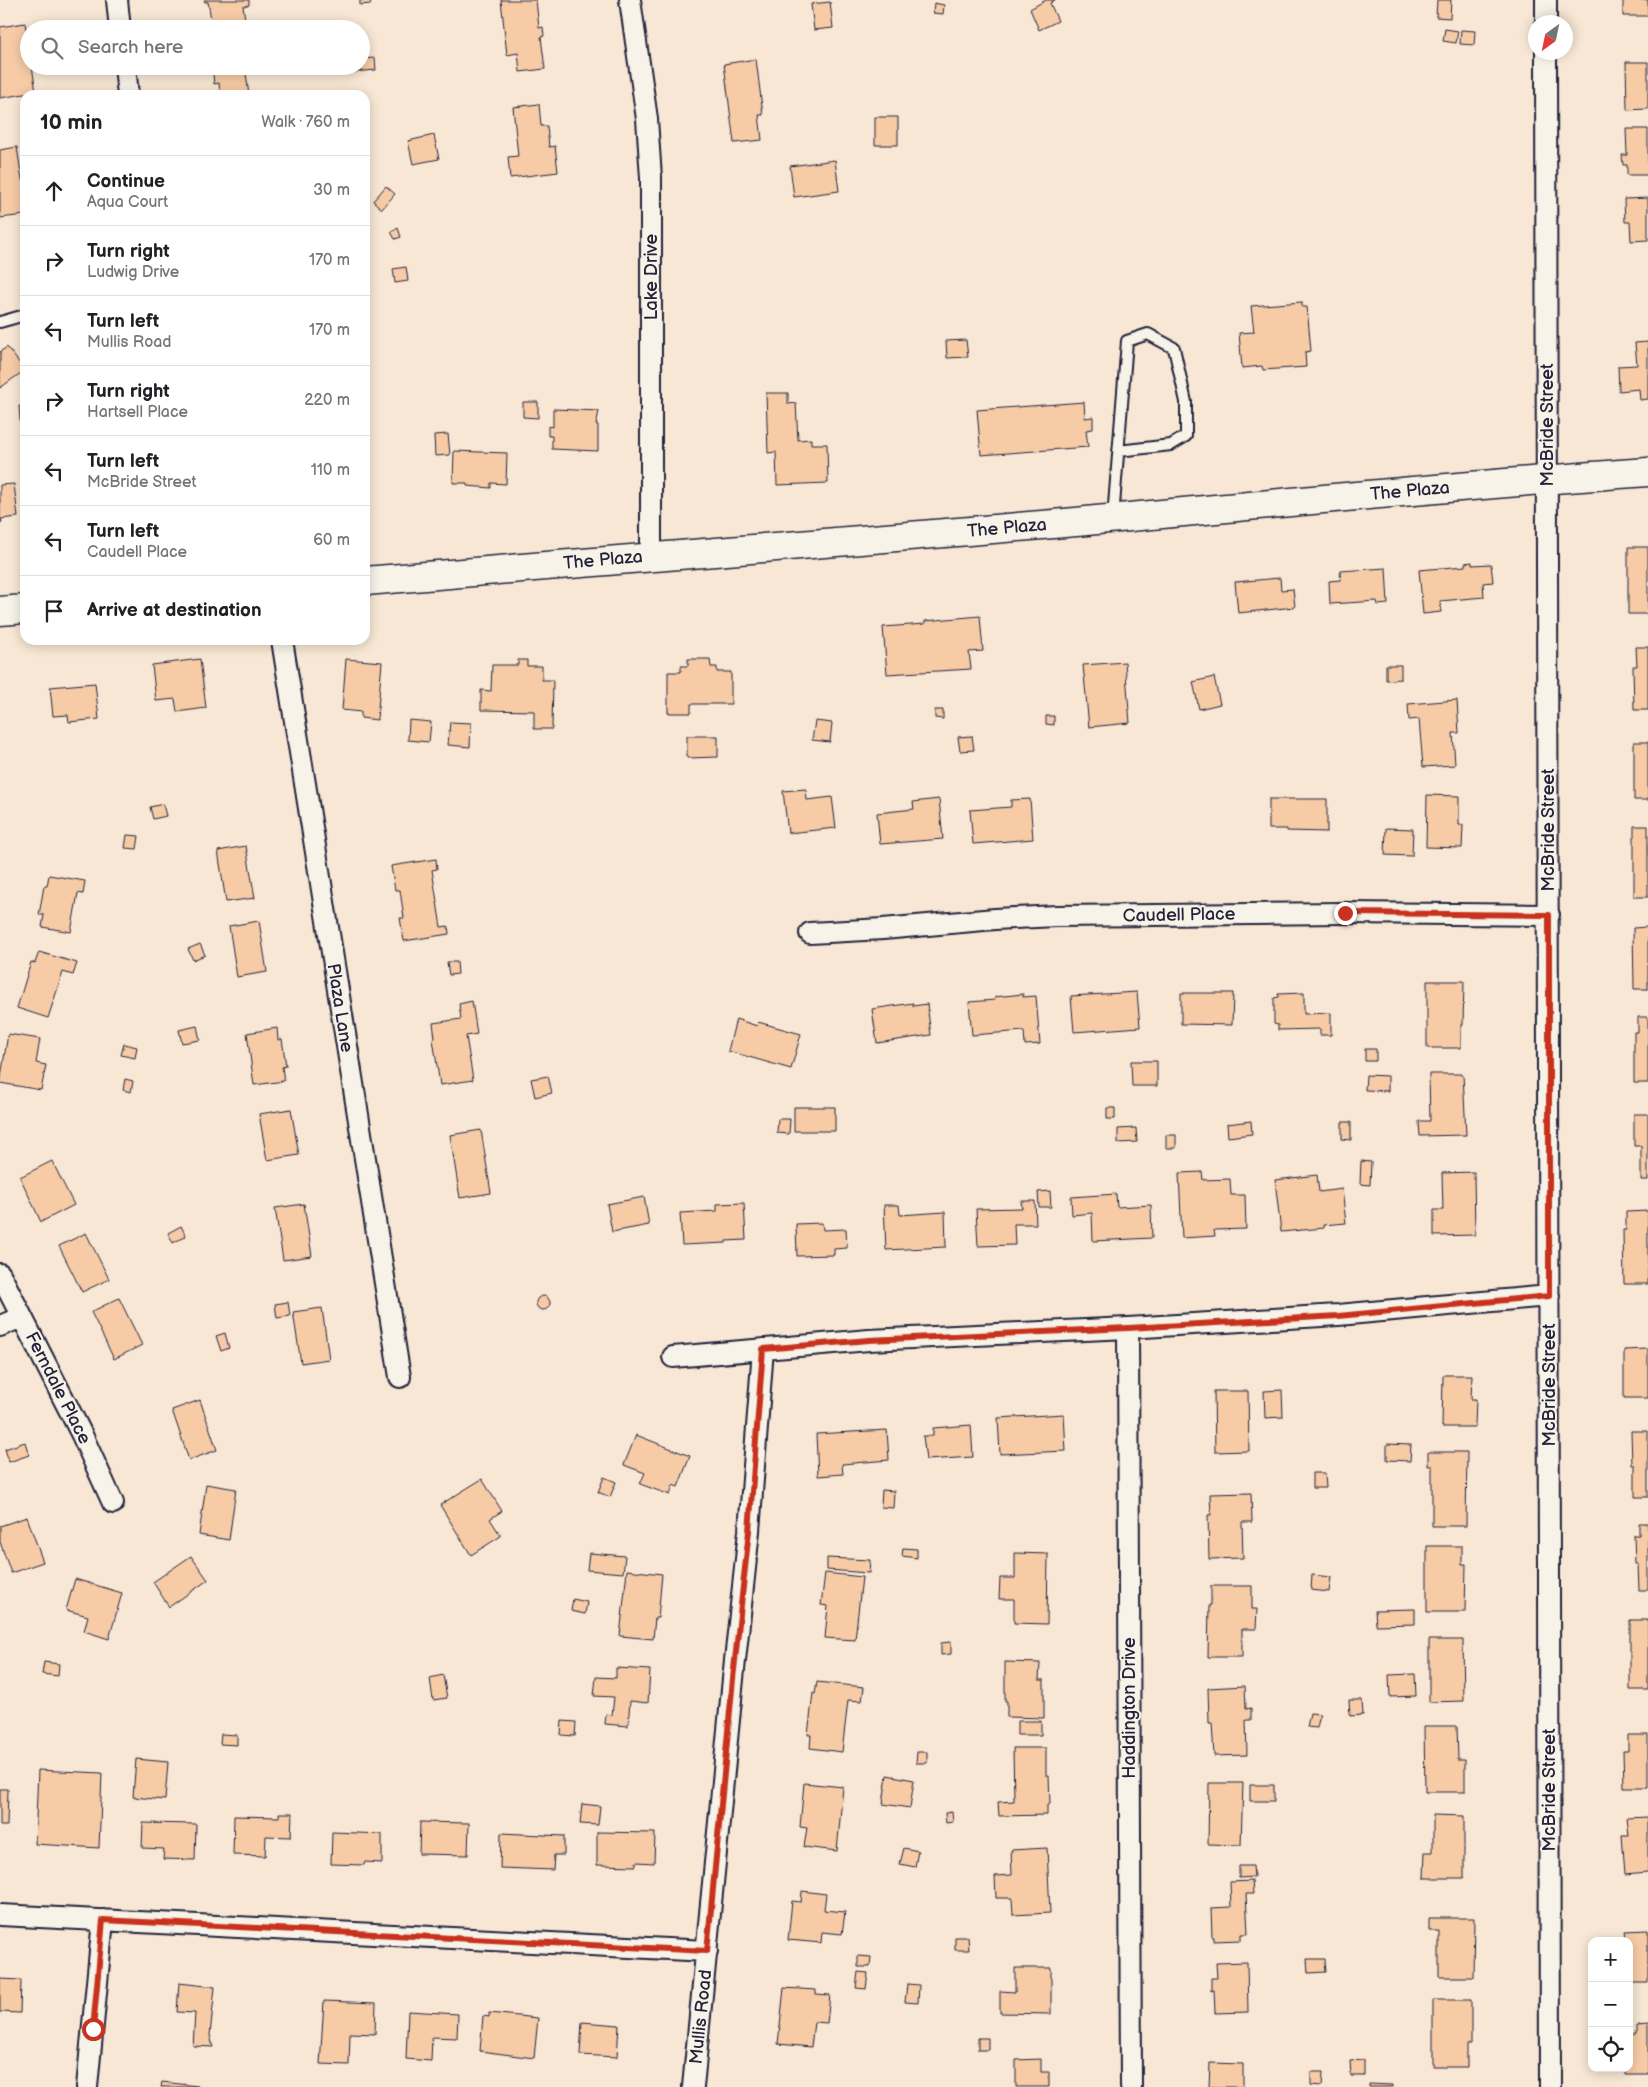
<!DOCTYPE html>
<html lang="en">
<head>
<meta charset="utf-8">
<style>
  :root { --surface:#fff; --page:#f2f2f2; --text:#202124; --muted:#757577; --line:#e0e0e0 }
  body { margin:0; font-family:"Balsamiq Sans",sans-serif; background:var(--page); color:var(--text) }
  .controls { position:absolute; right:15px; bottom:15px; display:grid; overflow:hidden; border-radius:10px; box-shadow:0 2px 12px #0003 }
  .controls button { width:45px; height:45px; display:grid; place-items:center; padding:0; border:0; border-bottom:1px solid var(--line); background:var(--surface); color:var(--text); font:25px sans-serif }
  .compass { position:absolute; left:1528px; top:15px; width:45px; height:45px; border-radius:50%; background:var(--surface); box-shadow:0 2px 12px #0003; rotate:213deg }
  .stop { position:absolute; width:15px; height:15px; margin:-11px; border:4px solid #c8321e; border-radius:50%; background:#fff }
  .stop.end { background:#c8321e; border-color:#fff; box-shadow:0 1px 5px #0008 }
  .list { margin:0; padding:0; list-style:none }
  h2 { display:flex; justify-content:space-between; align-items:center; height:65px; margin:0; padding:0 20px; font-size:21px }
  h2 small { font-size:16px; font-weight:400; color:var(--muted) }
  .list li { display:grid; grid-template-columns:32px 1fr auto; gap:15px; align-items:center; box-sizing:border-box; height:70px; padding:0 20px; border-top:1px solid var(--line) }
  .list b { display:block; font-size:19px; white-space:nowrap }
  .list p { margin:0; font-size:16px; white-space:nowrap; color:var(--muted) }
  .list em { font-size:16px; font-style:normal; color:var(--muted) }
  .icon { flex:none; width:28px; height:28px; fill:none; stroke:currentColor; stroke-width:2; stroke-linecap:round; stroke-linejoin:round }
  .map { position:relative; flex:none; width:1648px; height:2087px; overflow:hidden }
  .search { position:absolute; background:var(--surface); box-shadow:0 2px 12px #0003; left:20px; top:20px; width:350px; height:55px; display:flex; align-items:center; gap:12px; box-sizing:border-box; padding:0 18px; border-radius:28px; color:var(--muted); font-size:19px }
  .panel { position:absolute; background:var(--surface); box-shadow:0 2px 12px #0003; left:20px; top:90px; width:350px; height:555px; border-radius:15px }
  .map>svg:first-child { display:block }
  .building { fill:#f7cba6; stroke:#22223b }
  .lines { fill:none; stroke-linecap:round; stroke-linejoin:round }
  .lane-casing { stroke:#22223b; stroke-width:14 }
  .street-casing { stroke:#22223b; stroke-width:24 }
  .secondary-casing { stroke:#22223b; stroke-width:31 }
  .lane { stroke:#f7f3e8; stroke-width:10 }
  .street { stroke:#f7f3e8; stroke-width:20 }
  .secondary { stroke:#f7f3e8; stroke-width:28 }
  .route { stroke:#c8321e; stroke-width:6 }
  .labels { text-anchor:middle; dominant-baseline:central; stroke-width:4; stroke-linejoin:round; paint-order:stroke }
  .street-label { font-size:18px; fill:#22223b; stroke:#f7f3e8 }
</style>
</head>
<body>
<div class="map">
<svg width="1648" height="2087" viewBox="0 0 1648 2087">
  <rect width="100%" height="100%" fill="#f7e7d4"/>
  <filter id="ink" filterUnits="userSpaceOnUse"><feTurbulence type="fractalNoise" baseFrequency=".02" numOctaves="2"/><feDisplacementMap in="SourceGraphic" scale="10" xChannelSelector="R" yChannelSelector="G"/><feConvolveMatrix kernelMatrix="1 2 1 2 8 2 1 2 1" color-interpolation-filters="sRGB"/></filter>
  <g filter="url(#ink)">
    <!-- building -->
    <path class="building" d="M204,0H249V5L243,6L245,19L212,25L208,2H205Z
      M360,0H370L371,4L360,5Z
      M501,0H536L539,28L543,27L544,36L541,37L545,69L520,72L518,53L507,55Z
      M1046,0H1055L1050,3L1058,21L1039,30L1030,9Z
      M1437,0H1451L1450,18L1436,17Z
      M1623,0H1648V16H1623Z
      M830,2L833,28L814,30L811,4Z
      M934,3L944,5L943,14L933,13Z
      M25,23L29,46V66H32L36,92L0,98V27Z
      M1445,29L1458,31L1456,43L1443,41Z
      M1461,30L1475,31L1474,45L1460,44Z
      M375,58L376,70L353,72V66H361V59Z
      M756,59L763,115H759L762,140L734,143L724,64Z
      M1626,62H1648V109L1627,110Z
      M212,66H245L249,95H220L219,83L214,84Z
      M539,104L541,126H547L549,147L555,146L558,172L510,178L508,157L518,156L513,107Z
      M875,117H898V145H875Z
      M1626,129H1648V175H1627V165H1623L1622,155H1627Z
      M434,135L439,159L413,164L408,141Z
      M17,147L25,199V215L0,218V150Z
      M835,160L839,191L794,197L790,166Z
      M386,186L395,194L382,209L373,201Z
      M1648,198V240L1631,241L1630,222H1625L1624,199Z
      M398,228L401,237L395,239L391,232Z
      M406,267L408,281L395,283L393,269Z
      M1302,302V307H1307L1311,351L1305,352L1306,367L1263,370L1262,366L1242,368L1239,333L1254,332L1251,306Z
      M966,340L968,357L947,358L946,341Z
      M1648,342V399L1640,400L1639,389L1619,391L1618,366L1637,365L1635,343Z
      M7,347L25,370L0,388V352Z
      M766,393H788V404L796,403L798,440L811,439V444H827L828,483L777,485L776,452L768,453Z
      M523,402H538V418L523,417Z
      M1084,402L1085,418L1093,417V429L1086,430L1088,447L981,455L977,410Z
      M19,406H25V489Z
      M553,409L599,411L596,425H598V451L552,449V436H548V426L553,427Z
      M448,434L450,455L435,456L434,435Z
      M454,451L507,453L506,484L491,483V488L467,486V483H453Z
      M14,484L18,517L1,519L2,522L0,523V485Z
      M1628,547H1648V614H1628Z
      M1472,562V565L1491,564L1493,582L1483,583L1484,597L1440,601L1441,612L1423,614L1419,570L1465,566V563Z
      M1386,568L1388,604L1378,605L1377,601L1330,604L1329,581L1341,580L1340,571Z
      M1280,578L1281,590L1293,589L1295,607L1238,613L1235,582Z
      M980,616L983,651L969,652L971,669L887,674L883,627L925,624V621Z
      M1636,647H1648V710H1634L1633,666H1637Z
      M200,659L206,708L177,712L175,699L156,701L152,665Z
      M346,659L382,662L377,720L361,718V712L342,710Z
      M688,659H710L711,667H717V672H731V704H691V713H668V672H681V666H688Z
      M518,660H527V666H542V680H553L552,729H534V711L481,710V690L491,691L492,665H518Z
      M1125,662L1130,723L1089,727L1083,665Z
      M1386,665H1401V679L1386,680Z
      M1214,677L1220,704L1199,709L1193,682Z
      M95,683L99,719L69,722L68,715L53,716L50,687Z
      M1457,700L1459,733H1453L1455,765L1423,767L1419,719L1409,720L1408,704Z
      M935,710H943V719L935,718Z
      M1046,716H1054V725L1046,724Z
      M409,720L431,722L429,742L408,740Z
      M815,721L832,723L830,742L812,740Z
      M450,722L471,723L470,747L448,745Z
      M687,736H718V757L687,758Z
      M972,736L974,750L960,751L958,737Z
      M1634,742H1648V800H1634Z
      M806,789L807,800L832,797L836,828L788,833L783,791Z
      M1427,795L1459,796V825H1463L1462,848L1426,847Z
      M939,799L943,839L880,844L877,813L914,809L913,802Z
      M1030,799L1033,839L973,844L970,810L1011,807V800Z
      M1269,799H1327V832L1287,831V829H1269Z
      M163,804L166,816L153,819L150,807Z
      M1634,826H1648V897H1634Z
      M1386,828L1413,829L1412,856L1385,855Z
      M127,835L139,836L137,849L125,848Z
      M246,846L255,898L226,902L218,851Z
      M436,859L437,869L432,870L441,927L448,926L449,934L404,941L400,918H404L400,890H395L391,866Z
      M49,875L85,881L83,894L78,893L71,932L42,927L44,915H39L44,886H47Z
      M259,921L267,972L237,977L229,926Z
      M1648,927V989H1634L1633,928Z
      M200,944L205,955L193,960L188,949Z
      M39,952L77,963L73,975L63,972L48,1018L17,1008L31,962L35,963Z
      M447,962H457L458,974L449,975Z
      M1427,981H1464L1463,1025H1461V1048H1427Z
      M1137,992L1140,1027L1074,1032L1071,996Z
      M1181,993H1233L1232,1025L1181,1024Z
      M1304,993V1014L1331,1013V1035H1320V1029L1278,1030V1025L1274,1024V998L1279,997L1278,994Z
      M1023,994V997L1036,996L1040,1044L1025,1045L1024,1031L972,1035L969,1002L995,1000V997Z
      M472,1001L477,1034L466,1036L473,1080L440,1085L433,1039L435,1038L433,1023L461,1019L459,1004Z
      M913,1003V1006L927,1004L931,1035L877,1043L872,1009Z
      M1638,1017H1648V1083H1634V1032H1638Z
      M736,1019L757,1026L758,1022L801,1034L791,1069L728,1051Z
      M197,1026L200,1040L182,1043L179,1030Z
      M277,1028L278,1040L282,1039L286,1066L282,1067L284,1081L254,1085L247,1033Z
      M8,1034L40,1039L36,1063L46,1065L41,1090L0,1083Z
      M124,1044L137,1047L135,1058L121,1055Z
      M1365,1049H1376V1061H1365Z
      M1131,1061H1157V1086H1132Z
      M1429,1074H1463L1466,1135L1420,1136L1419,1121H1430Z
      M1366,1075L1388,1076V1091L1365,1090Z
      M548,1076L552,1093L535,1097L531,1079Z
      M125,1079L133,1081L131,1092L123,1090Z
      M794,1107H835V1131H794Z
      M1107,1108H1115V1119H1107Z
      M291,1109L299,1155L267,1160L259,1114Z
      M1634,1114H1648V1180H1641V1146H1634Z
      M778,1119H790L789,1134L777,1133Z
      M1251,1121L1252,1134L1228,1137L1227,1124Z
      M1342,1122H1351V1140L1342,1139Z
      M1136,1128L1137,1142L1118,1143V1129Z
      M481,1130L491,1193L460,1198L450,1135Z
      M1166,1135H1176V1148H1166Z
      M52,1161L74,1205L41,1222L20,1177Z
      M1361,1161L1371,1162L1370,1185L1360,1184Z
      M1202,1172L1203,1180L1230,1179L1231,1195H1245L1246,1229L1214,1230L1215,1236L1182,1238L1179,1173Z
      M1474,1172L1475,1235L1434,1236V1210H1443L1442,1173Z
      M1317,1175L1319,1192L1342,1189L1346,1223L1323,1225L1324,1228L1281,1232L1275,1180Z
      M1050,1191L1051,1207H1039L1038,1192Z
      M1116,1194L1117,1207L1151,1205L1152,1238L1093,1241L1092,1213L1072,1215L1071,1197Z
      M644,1197L649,1225L612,1232L607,1204Z
      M1021,1201H1035L1036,1224H1014L1015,1245L978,1246L976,1209L1022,1208Z
      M744,1203L746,1240L726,1241V1243L682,1245L680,1213L717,1211V1204Z
      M304,1204L312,1256L283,1260L275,1208Z
      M884,1205H899L900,1215L945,1212L946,1247L886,1250Z
      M1648,1211V1284H1624L1623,1230H1626V1212Z
      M822,1223L823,1230L846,1229L847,1248L834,1249V1255L797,1256L796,1224Z
      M181,1226L186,1236L173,1243L168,1233Z
      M86,1233L109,1279L82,1292L59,1246Z
      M536 1303a7 7 0 1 1 14 0a7 7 0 1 1-14 0Z
      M119,1298L142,1345L114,1359L91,1312Z
      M288,1302L290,1316L277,1318L275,1304Z
      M322,1308L329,1359L301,1363L293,1312Z
      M225,1333L229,1348L221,1351L216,1336Z
      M1648,1349V1398H1624V1350Z
      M1443,1375H1472L1471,1399H1476L1475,1427H1442Z
      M1282,1390L1283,1417L1265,1418L1264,1391Z
      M1214,1391H1248L1249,1451L1215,1452Z
      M200,1400L217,1450L189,1460L172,1410Z
      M1064,1414L1066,1451L1000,1454L998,1418Z
      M971,1425L973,1457L926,1460L923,1436H933V1428Z
      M887,1430L889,1460L842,1464L843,1474L818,1476L816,1434Z
      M1631,1431H1648V1497H1635V1465H1632Z
      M636,1435L690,1456L678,1487L673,1485L670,1495L640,1484L645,1473L624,1465Z
      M25,1442L29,1455L9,1462L5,1449Z
      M1387,1444L1411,1445L1410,1461L1387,1460Z
      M1428,1452H1467L1466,1526H1432V1466H1428Z
      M1312,1473H1325L1326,1488H1312Z
      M604,1477L616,1482L610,1497L598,1492Z
      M482,1479L502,1511L490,1519L501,1536L471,1555L440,1505Z
      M206,1484L236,1489L229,1540L199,1535Z
      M882,1490L894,1491L893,1508L881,1507Z
      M1251,1493L1252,1522H1242L1243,1558L1209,1559L1208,1515H1211L1210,1494Z
      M27,1517L43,1562L11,1573L0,1542V1526Z
      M1639,1523H1648V1590H1639L1638,1564H1635L1634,1535H1639Z
      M1427,1546H1462V1564H1466L1465,1612H1427Z
      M903,1548L917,1549V1558L902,1556Z
      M589,1553L625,1556L623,1573L587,1570Z
      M1015,1553L1048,1554L1047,1624L1014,1623V1599H999L1000,1578H1015Z
      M191,1556L208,1580L169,1607L153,1582Z
      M827,1558L870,1560L869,1573L827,1570Z
      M627,1570L662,1574L658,1618H655L653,1639L620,1636Z
      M825,1573L862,1577L855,1640L825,1638L828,1606L821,1605Z
      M1312,1575L1331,1577L1329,1592L1311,1590Z
      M75,1579L122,1593L109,1639L84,1631L88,1616L66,1610Z
      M1211,1586H1252V1609H1257L1256,1629H1242V1657H1208L1209,1605H1211Z
      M573,1599L587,1602L585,1614L571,1611Z
      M1415,1609V1624L1376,1625L1375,1610Z
      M1630,1620H1648V1690H1630Z
      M1429,1640H1463L1464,1701L1429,1702Z
      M951,1642V1654L941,1655V1643Z
      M44,1662L59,1664L58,1676L42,1674Z
      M1005,1662L1040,1663L1039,1680H1044V1718L1007,1717V1701H1005Z
      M616,1668L650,1670L648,1703L630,1701L628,1726L605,1724L606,1714L612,1715L614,1697L594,1696L596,1677L616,1678Z
      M1415,1674L1416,1696L1390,1697L1389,1675Z
      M443,1675L447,1698L433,1700L430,1678Z
      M817,1682L864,1687L862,1701L848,1700L842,1752L810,1748L811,1735H808L813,1693L815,1694Z
      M1245,1686L1246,1709L1251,1708V1720H1246L1247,1755L1214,1756L1212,1723H1209L1208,1688Z
      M1349,1700H1362L1363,1715L1350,1716Z
      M1310,1713L1320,1714L1317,1728L1307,1727Z
      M562,1721L576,1722L575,1736L561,1735Z
      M1017,1721H1041V1735H1017Z
      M1424,1726H1457L1458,1760H1465V1792H1425Z
      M221,1734L237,1735V1745L220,1744Z
      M1628,1735H1648V1788H1624L1623,1751H1628Z
      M1013,1748H1046V1775H1049L1050,1804L1047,1805V1815L999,1816L998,1802L1014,1801Z
      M917,1752H927V1763H916Z
      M136,1759L168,1762L165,1800L133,1797Z
      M38,1770L102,1773L99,1848L35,1844Z
      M887,1775L914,1780L910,1808L883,1804Z
      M804,1783L843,1787L837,1851L804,1847L807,1828L800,1827Z
      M1209,1783H1243L1241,1845L1208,1844Z
      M1250,1785H1274V1801H1250Z
      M0,1789H8L7,1826H0Z
      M582,1804L600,1806L598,1825L580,1824Z
      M952,1812L953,1822L946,1823L945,1813Z
      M279,1813H292L291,1837L266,1836L265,1856L233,1855L234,1816L279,1817Z
      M1433,1815L1464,1816V1878H1424L1425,1852H1433Z
      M1648,1817V1873L1625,1875L1622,1835H1629L1627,1818Z
      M420,1822L469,1823L468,1855L419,1854Z
      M143,1823L196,1824L195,1860L163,1859L164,1849L142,1848Z
      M332,1832L382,1834V1863L365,1862L364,1865L331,1864Z
      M597,1832L655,1833L654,1863L636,1862V1866L597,1865Z
      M501,1833L564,1836V1855H554L553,1870L500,1868Z
      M904,1848L918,1851L915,1867L900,1864Z
      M1047,1848L1050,1913L1013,1915L1012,1898H996L995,1876L1012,1875L1011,1850Z
      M1239,1866H1253L1254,1877L1239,1878Z
      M1252,1881L1253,1894H1246L1248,1934H1241V1940L1214,1941V1937H1212L1211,1908L1231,1907L1230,1882Z
      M802,1891L826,1894L824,1910L845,1912L842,1934L822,1932L821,1943L788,1940L792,1901L801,1902Z
      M1429,1918H1474L1473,1977H1439V1931H1429Z
      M1648,1930V1983H1629V1941H1625L1624,1931Z
      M955,1937H968L969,1950H955Z
      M858,1956L871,1957L870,1967H858Z
      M1307,1959H1325L1326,1972L1308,1973Z
      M1247,1962L1248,2012L1215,2013L1214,1990L1211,1991V1978H1217L1216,1963Z
      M1015,1968H1051V2014L1000,2013V1991L1015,1992Z
      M858,1972L868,1973L866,1989L856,1988Z
      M0,1979L21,1980L20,2013L0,2012Z
      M179,1983L215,1987L210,2035L213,2047L193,2046L195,2013L177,2012Z
      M907,1984L919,1985L918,2003L905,2002Z
      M784,1988L816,1990V1994L830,1995L827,2023L814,2022L811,2047L778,2044Z
      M1433,2000H1471V2044H1467V2067H1433Z
      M324,2001L376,2003L375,2034L350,2033L349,2065L320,2064Z
      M408,2011L458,2014L457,2038L432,2037L431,2061L406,2059Z
      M489,2013L538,2018L534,2058L480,2051L483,2016L489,2017Z
      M582,2022L619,2025L617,2057L580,2055Z
      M1648,2025V2074H1625V2068H1629V2035H1637V2026Z
      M978,2038H988V2050H978Z
      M1041,2059V2072H1049V2087H1016V2060Z
      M1364,2060V2076H1351L1350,2061Z
      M1210,2063L1243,2064V2087H1209Z
      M1311,2072H1323L1322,2086L1311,2085Z
      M162,2082L198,2086V2087H161Z
      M1369,2084L1392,2085V2087H1369Z"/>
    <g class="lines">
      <!-- lane casing -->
      <g class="lane-casing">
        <path id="lane" d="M0,322L25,315
          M1113,518L1127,341L1148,334L1174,348L1186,402V436L1171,445L1118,451"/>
      </g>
      <!-- street casing -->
      <g class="street-casing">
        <path id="street" d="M117,0L120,29
          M630,0L647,119L651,178V556
          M1546,22V0
          M1546,52L1550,2087
          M125,66L128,95
          M282,640L400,1377
          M810,933L883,929L995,919L1057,916L1345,913L1549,915
          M0,1274L82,1435L113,1503
          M0,1326L22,1317
          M1128,1328L1131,2087
          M673,1357L869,1340L1128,1328L1338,1315L1549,1296
          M0,1915L707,1951
          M87,2087L103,1920
          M693,2087L733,1679L749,1531L763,1349"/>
      </g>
      <!-- secondary casing -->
      <g class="secondary-casing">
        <path id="secondary" d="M365,581C591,562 817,545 1042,525C1244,507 1446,486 1648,472
          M0,611L25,609"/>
      </g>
      <!-- lane -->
      <use href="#lane" class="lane"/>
      <!-- street -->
      <use href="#street" class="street"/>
      <!-- secondary -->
      <use href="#secondary" class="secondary"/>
    </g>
  </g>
  <g class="lines" filter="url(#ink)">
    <!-- route -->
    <path class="route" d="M93,2029L103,1920L707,1951L733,1679L749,1531L763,1349L869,1340L1128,1328L1338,1316L1549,1296V915L1345,913"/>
  </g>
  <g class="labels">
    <!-- street labels -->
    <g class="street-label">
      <text transform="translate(651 277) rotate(-90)">Lake Drive</text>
      <text transform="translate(1547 425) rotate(-90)">McBride Street</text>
      <text transform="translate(1410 491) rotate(-5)">The Plaza</text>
      <text transform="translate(1007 528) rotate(-5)">The Plaza</text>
      <text transform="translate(603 560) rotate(-5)">The Plaza</text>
      <text transform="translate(1548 830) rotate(-90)">McBride Street</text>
      <text transform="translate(1179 915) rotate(-1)">Caudell Place</text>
      <text transform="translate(340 1008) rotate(81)">Plaza Lane</text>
      <text transform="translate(1549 1385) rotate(-90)">McBride Street</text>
      <text transform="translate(58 1388) rotate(63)">Ferndale Place</text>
      <text transform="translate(1129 1708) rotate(-90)">Haddington Drive</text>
      <text transform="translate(1549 1790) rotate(-90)">McBride Street</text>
      <text transform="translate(701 2017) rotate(-84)">Mullis Road</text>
    </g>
  </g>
</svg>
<div class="controls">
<button>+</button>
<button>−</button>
<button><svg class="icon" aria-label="locate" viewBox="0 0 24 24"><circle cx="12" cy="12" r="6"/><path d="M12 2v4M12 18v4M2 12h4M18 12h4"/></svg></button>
</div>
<svg class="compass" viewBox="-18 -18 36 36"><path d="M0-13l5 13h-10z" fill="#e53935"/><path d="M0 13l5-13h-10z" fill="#757577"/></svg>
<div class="stop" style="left:93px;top:2029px"></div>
<div class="stop end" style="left:1345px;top:913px"></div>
<div class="search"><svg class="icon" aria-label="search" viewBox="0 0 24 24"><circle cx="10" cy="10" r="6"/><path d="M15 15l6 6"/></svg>Search here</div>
<section class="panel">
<h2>10 min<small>Walk · 760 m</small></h2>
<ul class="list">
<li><svg class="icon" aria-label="ahead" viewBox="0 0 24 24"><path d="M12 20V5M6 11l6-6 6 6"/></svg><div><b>Continue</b><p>Aqua Court</p></div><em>30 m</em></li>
<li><svg class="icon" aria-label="right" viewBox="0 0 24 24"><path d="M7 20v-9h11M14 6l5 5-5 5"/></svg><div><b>Turn right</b><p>Ludwig Drive</p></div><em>170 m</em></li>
<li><svg class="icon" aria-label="left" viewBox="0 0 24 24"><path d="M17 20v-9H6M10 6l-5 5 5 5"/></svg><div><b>Turn left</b><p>Mullis Road</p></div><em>170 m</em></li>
<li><svg class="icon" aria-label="right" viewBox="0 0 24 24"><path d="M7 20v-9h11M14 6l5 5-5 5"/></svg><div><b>Turn right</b><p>Hartsell Place</p></div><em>220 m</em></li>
<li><svg class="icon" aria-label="left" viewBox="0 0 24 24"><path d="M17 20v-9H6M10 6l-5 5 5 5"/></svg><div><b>Turn left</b><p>McBride Street</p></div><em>110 m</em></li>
<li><svg class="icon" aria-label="left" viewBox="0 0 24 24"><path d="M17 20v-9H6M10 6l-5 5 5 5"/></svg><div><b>Turn left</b><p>Caudell Place</p></div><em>60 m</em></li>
<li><svg class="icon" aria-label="arrive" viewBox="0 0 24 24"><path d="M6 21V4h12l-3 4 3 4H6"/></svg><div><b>Arrive at destination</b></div></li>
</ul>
</section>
</div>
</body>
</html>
